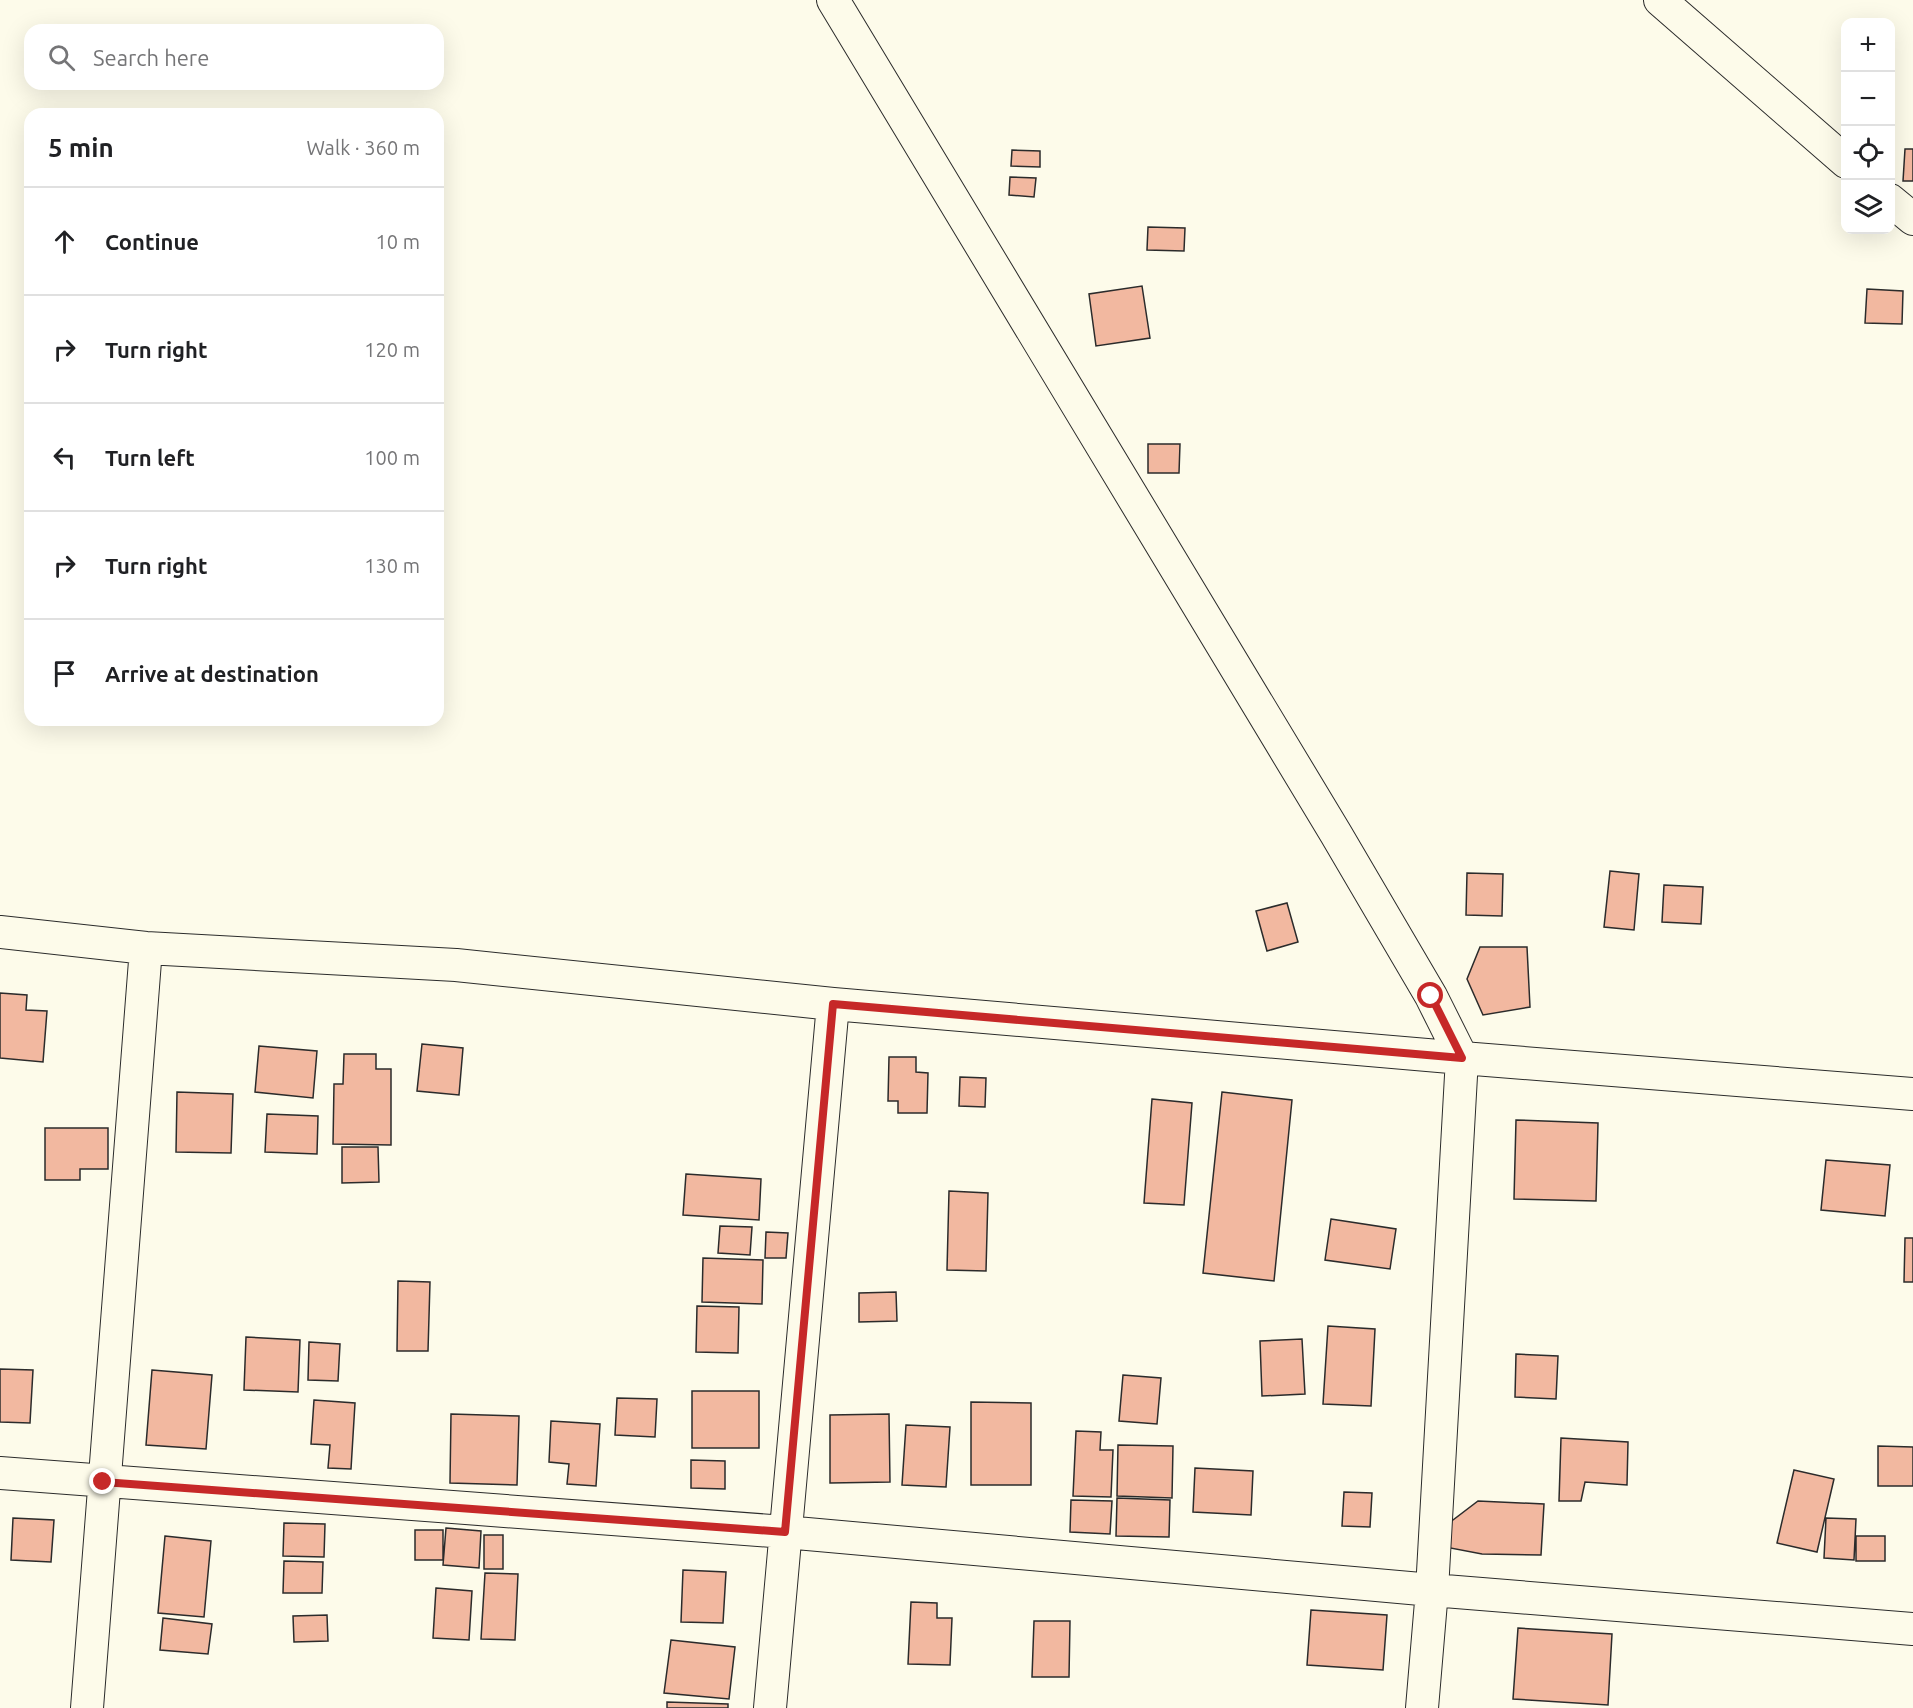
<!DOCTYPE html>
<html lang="en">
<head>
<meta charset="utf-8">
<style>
  :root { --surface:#fff; --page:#f2f2f2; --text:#202124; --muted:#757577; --line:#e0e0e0 }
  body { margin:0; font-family:Ubuntu,sans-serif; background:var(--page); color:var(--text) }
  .controls { position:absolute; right:18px; top:18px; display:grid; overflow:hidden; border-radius:12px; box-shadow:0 6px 24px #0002 }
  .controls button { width:54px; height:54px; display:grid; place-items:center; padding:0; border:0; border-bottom:2px solid var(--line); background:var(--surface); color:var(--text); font:30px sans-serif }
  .stop { position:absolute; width:18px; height:18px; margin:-14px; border:4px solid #c62828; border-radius:50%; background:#fff }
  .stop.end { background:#c62828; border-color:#fff; box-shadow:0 2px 6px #0008 }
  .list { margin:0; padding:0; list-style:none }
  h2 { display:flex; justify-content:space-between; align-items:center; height:78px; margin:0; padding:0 24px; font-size:26px }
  h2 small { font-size:20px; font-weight:400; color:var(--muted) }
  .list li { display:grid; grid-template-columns:39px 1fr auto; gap:18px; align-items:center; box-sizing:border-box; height:108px; padding:0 24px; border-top:2px solid var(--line) }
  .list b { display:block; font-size:22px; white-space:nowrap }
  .list em { font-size:20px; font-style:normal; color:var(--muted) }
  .icon { flex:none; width:33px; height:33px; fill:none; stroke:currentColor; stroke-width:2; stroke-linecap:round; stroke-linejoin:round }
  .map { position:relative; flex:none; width:1913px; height:1708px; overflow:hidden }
  .search { position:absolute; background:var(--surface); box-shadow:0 6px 24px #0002; left:24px; top:24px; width:420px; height:66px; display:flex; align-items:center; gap:15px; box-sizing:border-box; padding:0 21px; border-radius:18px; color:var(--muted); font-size:22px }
  .panel { position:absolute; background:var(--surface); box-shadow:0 6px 24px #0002; left:24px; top:108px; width:420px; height:618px; border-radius:18px }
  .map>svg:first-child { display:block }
  .building { fill:#f2b8a0; stroke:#2b2b2b; stroke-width:1.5 }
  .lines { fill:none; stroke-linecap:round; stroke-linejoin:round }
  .minor-casing { stroke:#2b2b2b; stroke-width:34 }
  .minor { stroke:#fdfbea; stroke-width:32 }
  .route { stroke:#c62828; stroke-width:8 }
</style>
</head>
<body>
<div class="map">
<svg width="1913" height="1708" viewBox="0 0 1913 1708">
  <rect width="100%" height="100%" fill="#fdfbea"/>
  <!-- building -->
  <path class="building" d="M1905,149H1913V181H1903Z
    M1012,150L1040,151V167L1011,166Z
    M1010,177L1036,178L1034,197L1009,195Z
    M1148,227L1185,228L1184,251L1147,250Z
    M1142,286L1150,338L1096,346L1089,294Z
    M1867,289L1903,291L1902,324L1865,323Z
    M1148,444H1180L1179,473H1148Z
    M1610,871L1639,874L1634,930L1604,927Z
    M1467,873L1503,874L1502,916L1466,915Z
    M1664,885L1703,887L1701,924L1662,922Z
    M1287,903L1298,942L1267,951L1256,911Z
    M1480,947H1527L1530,1007L1483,1015L1467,979Z
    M0,993L27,995L26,1010L47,1011L43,1062L0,1058Z
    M422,1044L463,1048L459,1095L417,1091Z
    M259,1046L317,1051L313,1098L255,1092Z
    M344,1054H376V1069H391V1145L333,1144L334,1084H343Z
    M889,1057H916V1072L928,1073L927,1113H898V1101H888Z
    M960,1077L986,1078L985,1107L959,1106Z
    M177,1092L233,1094L231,1153L176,1152Z
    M1222,1092L1292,1100L1274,1281L1203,1273Z
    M1152,1099L1192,1103L1184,1205L1144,1203Z
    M267,1114L318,1116L317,1154L265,1152Z
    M1516,1120L1598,1123L1596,1201L1514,1199Z
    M45,1128H108V1169H80V1180H45Z
    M342,1147H378L379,1182L342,1183Z
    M1826,1160L1890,1165L1885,1216L1821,1210Z
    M686,1174L761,1179L759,1220L683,1215Z
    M949,1191L988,1193L986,1271L947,1270Z
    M1331,1219L1396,1229L1390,1269L1325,1260Z
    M720,1226L752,1227L750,1255L718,1253Z
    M766,1232L788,1233L786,1258H765Z
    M1905,1238H1913V1282H1904Z
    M703,1258L763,1260L762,1304L702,1302Z
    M398,1281L430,1282L428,1351H397Z
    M896,1292L897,1321L859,1322V1293Z
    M697,1306L739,1307L738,1353L696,1352Z
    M1328,1326L1375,1329L1371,1406L1323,1404Z
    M246,1337L300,1340L298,1392L244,1390Z
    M1302,1339L1305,1394L1262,1396L1260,1341Z
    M309,1342L340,1344L338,1381L308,1380Z
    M1516,1354L1558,1356L1556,1399L1515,1397Z
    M0,1369L33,1370L30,1423L0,1422Z
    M152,1370L212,1375L206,1449L146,1445Z
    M1123,1375L1161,1378L1157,1424L1119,1421Z
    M692,1391H759V1448H692Z
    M617,1398L657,1399L655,1437L615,1435Z
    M314,1400L355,1403L351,1469L328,1468L330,1445L311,1444Z
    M971,1402L1031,1403V1485H971Z
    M451,1414L519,1416L517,1485L450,1483Z
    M889,1414L890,1482L830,1483V1415Z
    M551,1421L600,1424L596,1486L567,1484L569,1464L549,1462Z
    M906,1425L950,1427L946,1487L902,1485Z
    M1076,1431L1101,1432L1100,1450H1113L1111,1497L1073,1496Z
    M1561,1438L1628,1442L1627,1485L1585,1482L1581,1501H1559Z
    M1118,1445L1173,1446L1172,1498L1117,1496Z
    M1878,1446L1913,1447V1486H1878Z
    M691,1460L725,1461V1489L691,1488Z
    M1195,1468L1253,1471L1251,1515L1193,1512Z
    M1794,1470L1834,1479L1817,1552L1777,1543Z
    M1344,1492L1372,1493L1370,1527L1342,1526Z
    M1117,1498L1170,1500L1169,1537L1116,1536Z
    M1071,1500L1112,1501L1110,1534L1070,1532Z
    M1478,1501L1544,1504L1541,1555L1482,1554L1445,1547V1526Z
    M13,1518L54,1520L51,1562L11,1560Z
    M1826,1518L1856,1519L1854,1560L1824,1558Z
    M284,1523L325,1524L324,1557L283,1556Z
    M446,1528L481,1531L479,1568L443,1565Z
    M415,1530H443V1560H415Z
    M484,1535H503V1569H484Z
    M165,1536L211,1541L204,1617L158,1613Z
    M1856,1536H1885V1561H1856Z
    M284,1561L323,1562L322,1593H283Z
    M683,1570L726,1572L723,1623L681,1622Z
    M485,1573L518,1574L515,1640L481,1639Z
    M436,1588L472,1591L469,1640L433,1638Z
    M911,1602L937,1603V1618H952L950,1665L908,1664Z
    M1311,1610L1387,1615L1383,1670L1307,1665Z
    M327,1615L328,1641L294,1642L293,1616Z
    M163,1618L212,1624L208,1654L160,1650Z
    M1034,1621H1070L1069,1677H1032Z
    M1518,1628L1612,1634L1608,1705L1513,1699Z
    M671,1640L735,1647L729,1699L664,1693Z
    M667,1702L728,1704V1708H667Z"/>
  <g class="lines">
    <!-- minor casing -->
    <g class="minor-casing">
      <path id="minor" d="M833,0L1336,834L1431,996L1462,1058L1432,1590L1422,1708
        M1660,0L1846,162
        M1890,200L1913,219
        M0,932L146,948L456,965L833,1004L1462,1058L1913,1094
        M0,1473L785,1532L1432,1590L1913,1629
        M87,1708L146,948
        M770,1708L833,1004"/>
    </g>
    <!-- minor -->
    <use href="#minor" class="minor"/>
  </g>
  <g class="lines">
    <!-- route -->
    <path class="route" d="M103,1482L785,1532L833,1004L1462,1058L1431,996"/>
  </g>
</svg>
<div class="controls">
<button>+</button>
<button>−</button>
<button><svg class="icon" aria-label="locate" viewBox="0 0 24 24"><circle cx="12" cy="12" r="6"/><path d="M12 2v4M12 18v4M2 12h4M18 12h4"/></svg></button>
<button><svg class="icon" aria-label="layers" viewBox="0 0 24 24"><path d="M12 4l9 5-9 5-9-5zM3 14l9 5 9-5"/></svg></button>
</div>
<div class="stop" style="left:1431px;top:996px"></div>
<div class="stop end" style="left:103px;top:1482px"></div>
<div class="search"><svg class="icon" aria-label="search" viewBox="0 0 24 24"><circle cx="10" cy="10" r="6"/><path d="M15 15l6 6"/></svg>Search here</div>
<section class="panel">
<h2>5 min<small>Walk · 360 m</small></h2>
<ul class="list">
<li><svg class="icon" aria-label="ahead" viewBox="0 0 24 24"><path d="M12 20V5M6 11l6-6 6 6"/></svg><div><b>Continue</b></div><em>10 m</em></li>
<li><svg class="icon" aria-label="right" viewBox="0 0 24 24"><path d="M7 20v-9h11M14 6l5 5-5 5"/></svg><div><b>Turn right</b></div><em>120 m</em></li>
<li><svg class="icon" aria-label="left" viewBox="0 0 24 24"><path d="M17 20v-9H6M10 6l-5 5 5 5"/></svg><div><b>Turn left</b></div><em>100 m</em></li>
<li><svg class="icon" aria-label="right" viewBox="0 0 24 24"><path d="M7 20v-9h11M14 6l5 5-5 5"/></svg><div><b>Turn right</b></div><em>130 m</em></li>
<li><svg class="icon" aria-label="arrive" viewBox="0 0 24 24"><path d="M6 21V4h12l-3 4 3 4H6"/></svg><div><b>Arrive at destination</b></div></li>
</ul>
</section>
</div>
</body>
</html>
